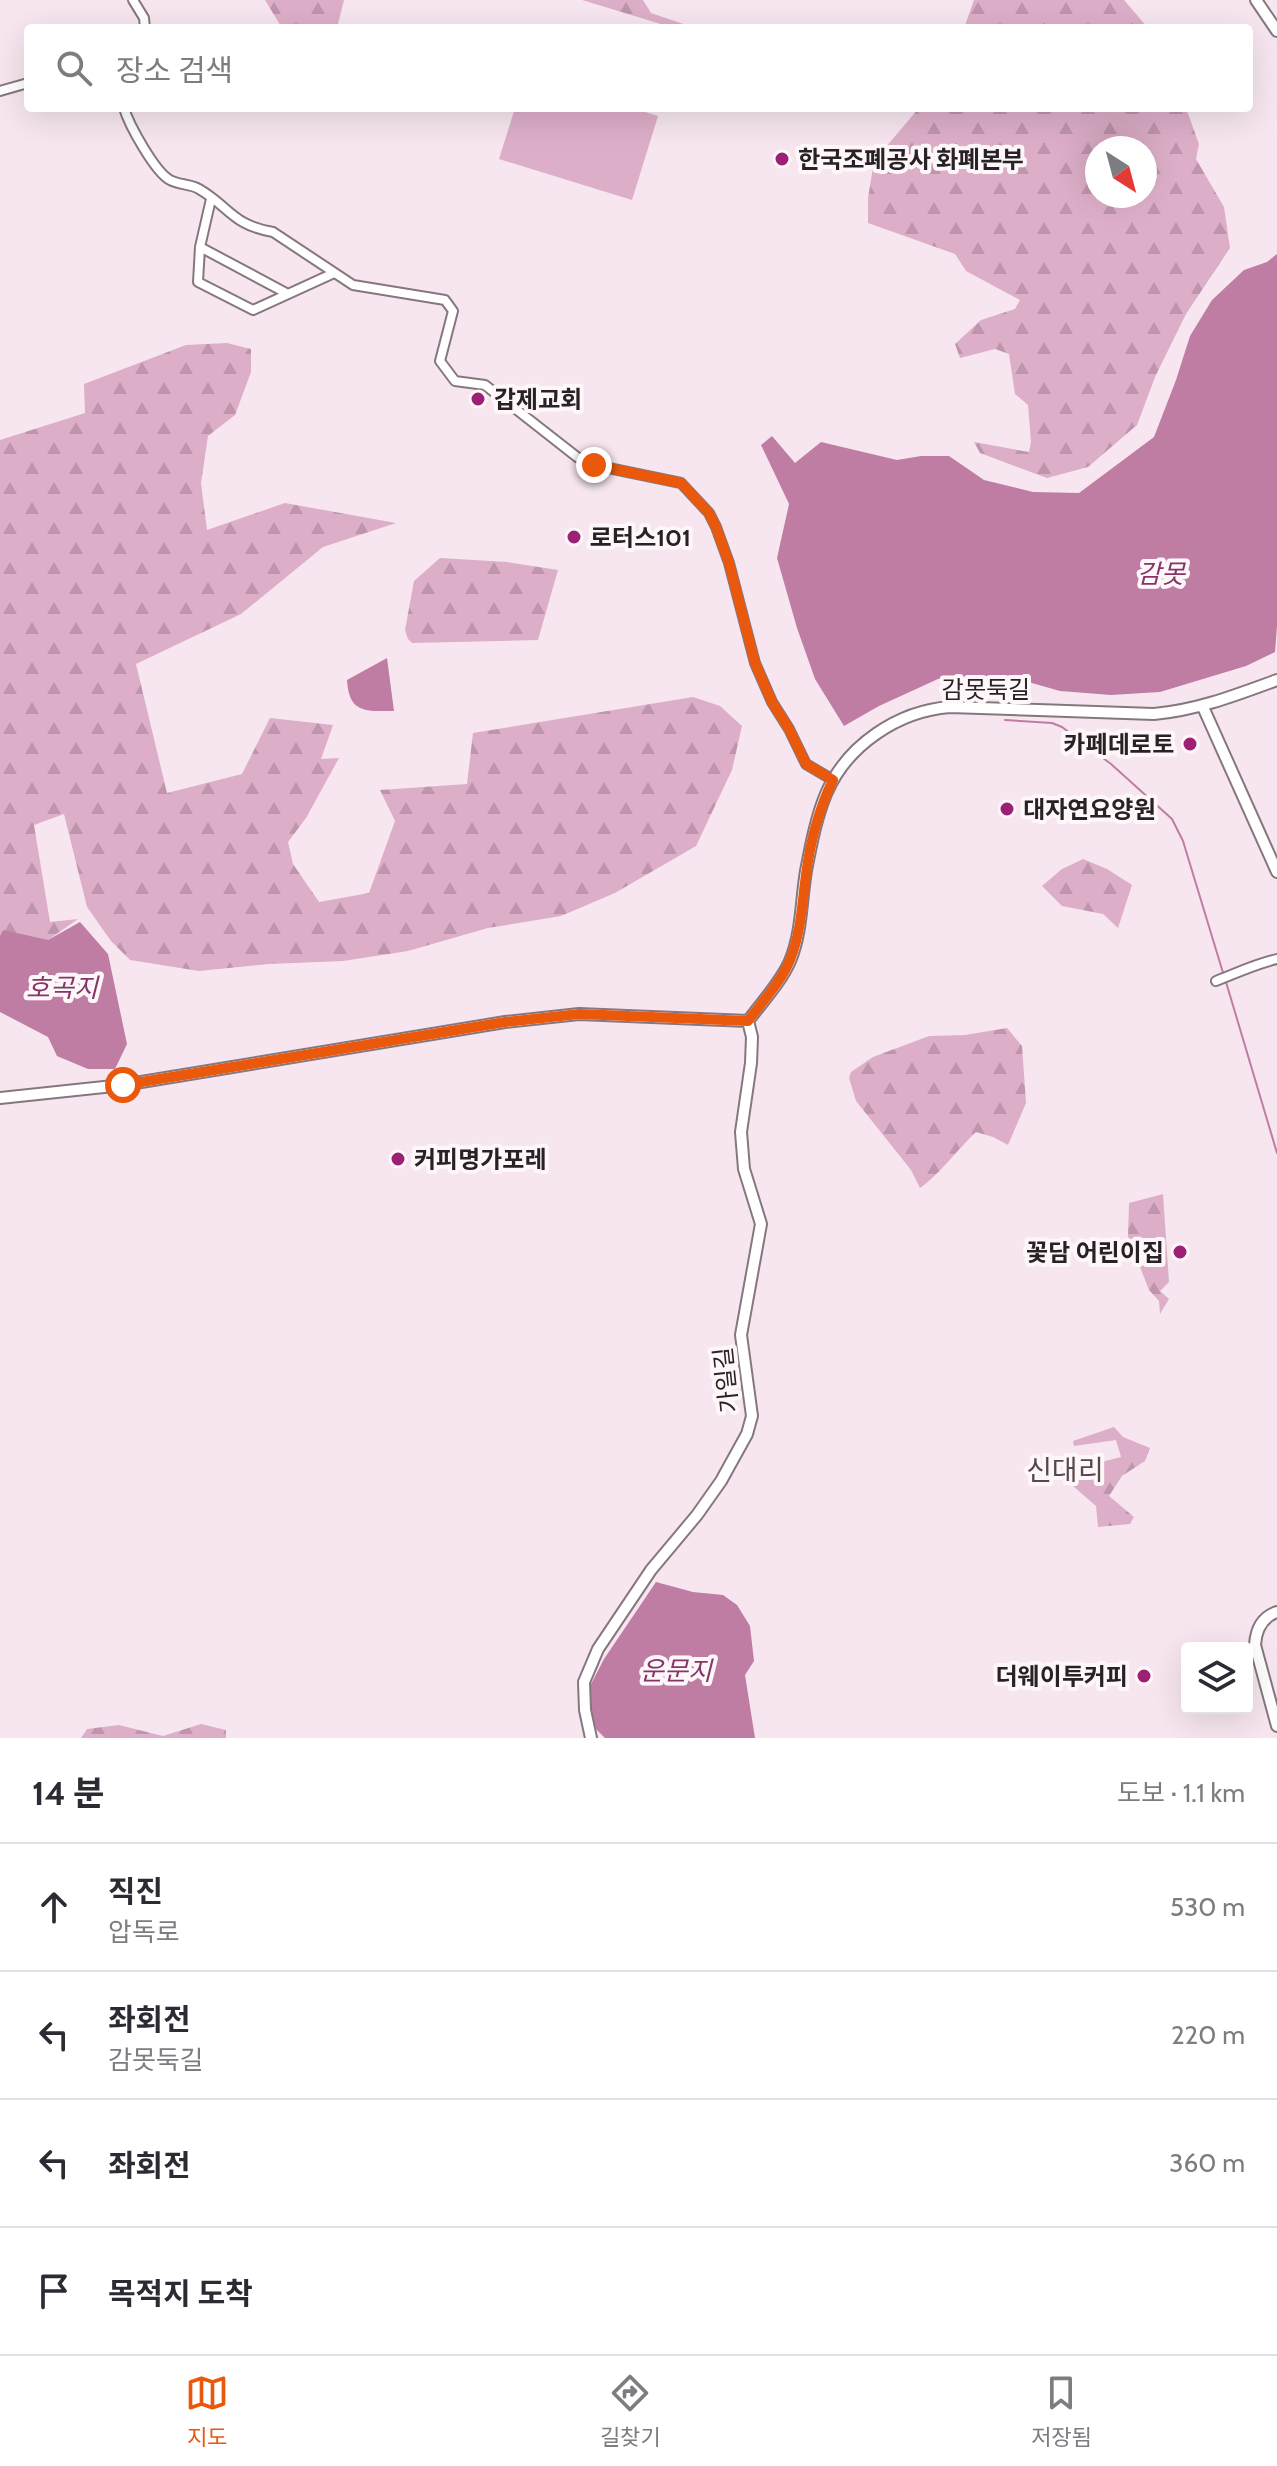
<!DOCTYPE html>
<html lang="ko">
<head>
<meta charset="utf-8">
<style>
  :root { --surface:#fff; --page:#f7f7f7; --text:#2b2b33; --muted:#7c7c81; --line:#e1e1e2; --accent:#ea580c }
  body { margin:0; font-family:Cabin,"Noto Sans KR",sans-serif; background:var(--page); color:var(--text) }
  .controls { position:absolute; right:24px; bottom:24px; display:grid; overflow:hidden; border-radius:8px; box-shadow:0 8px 32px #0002 }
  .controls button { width:72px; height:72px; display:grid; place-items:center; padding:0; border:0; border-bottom:2px solid var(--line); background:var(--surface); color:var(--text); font:40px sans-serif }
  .compass { position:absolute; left:1085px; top:136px; width:72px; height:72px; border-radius:50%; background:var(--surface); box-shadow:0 8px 32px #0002; rotate:144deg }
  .stop { position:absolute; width:24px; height:24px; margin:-18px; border:6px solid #ea580c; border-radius:50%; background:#fff }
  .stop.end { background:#ea580c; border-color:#fff; box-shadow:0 2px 8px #0008 }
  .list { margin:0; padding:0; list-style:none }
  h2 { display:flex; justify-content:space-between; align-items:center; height:104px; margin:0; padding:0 32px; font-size:34px }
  h2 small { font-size:26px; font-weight:400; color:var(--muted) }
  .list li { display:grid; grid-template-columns:52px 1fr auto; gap:24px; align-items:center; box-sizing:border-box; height:128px; padding:0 32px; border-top:2px solid var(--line) }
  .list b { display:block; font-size:30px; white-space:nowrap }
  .list p { margin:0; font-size:26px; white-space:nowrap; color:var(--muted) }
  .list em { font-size:26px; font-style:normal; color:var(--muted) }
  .icon { flex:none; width:44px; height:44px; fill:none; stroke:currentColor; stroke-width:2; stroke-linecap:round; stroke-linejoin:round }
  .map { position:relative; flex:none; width:1277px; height:1738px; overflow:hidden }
  .search { position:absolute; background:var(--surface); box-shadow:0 8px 32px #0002; left:24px; right:24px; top:24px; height:88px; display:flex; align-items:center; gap:20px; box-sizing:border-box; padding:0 28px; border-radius:8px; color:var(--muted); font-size:30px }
  .sheet { height:616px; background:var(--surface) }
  nav { display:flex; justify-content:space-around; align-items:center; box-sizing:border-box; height:112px; border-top:2px solid var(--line); background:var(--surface); font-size:22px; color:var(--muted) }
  nav a { display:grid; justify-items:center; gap:4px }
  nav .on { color:var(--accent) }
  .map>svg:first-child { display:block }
  .forest { fill:url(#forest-firs); fill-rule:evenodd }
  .pitch { fill:#ddaec8 }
  .water { fill:#bf7da4 }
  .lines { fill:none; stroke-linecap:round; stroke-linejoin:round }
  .stream { stroke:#bf7da4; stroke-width:2 }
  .minor-casing { stroke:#86777f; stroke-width:12 }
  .tertiary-casing { stroke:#86777f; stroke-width:14 }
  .minor { stroke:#fff; stroke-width:8 }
  .tertiary { stroke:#fff; stroke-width:10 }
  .route { stroke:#ea580c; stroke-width:10 }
  .poi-dot { fill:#9d2076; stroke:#fef7fa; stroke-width:3 }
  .labels { text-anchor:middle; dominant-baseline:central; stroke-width:8; stroke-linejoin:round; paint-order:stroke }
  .poi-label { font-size:24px; font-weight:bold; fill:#282125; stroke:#fef7fa; text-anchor:start }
  .street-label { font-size:24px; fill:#282125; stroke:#fef7fa }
  .water-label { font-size:26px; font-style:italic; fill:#853568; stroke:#fef7fa }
  .quarter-label { font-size:28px; fill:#564850; stroke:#fef7fa }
</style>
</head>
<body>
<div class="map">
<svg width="1277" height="1738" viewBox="0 0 1277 1738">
  <defs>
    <pattern id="forest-firs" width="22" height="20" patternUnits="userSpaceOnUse" patternTransform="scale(2)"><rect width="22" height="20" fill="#ddaec8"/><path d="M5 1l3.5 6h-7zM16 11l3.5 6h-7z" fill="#be95ac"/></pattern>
  </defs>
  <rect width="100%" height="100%" fill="#f7e6ef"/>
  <!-- forest -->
  <path class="forest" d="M265,0H344L337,28H282Z
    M582,0H643L651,13L695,28H674Z
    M974,0H1124L1148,28H964Z
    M919,108H1186L1199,144L1196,159L1224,207L1230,248L1186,314L1155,377L1137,425L1088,467L1047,478L980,453L974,442L1029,452L1031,442L1028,405L1015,394L1009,354L995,349L960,358L955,344L981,320L1015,309L1020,300L966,271L955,254L868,223V198L874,161ZM1097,148H1145V196H1097Z
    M227,343L251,349V372L235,415L208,436L201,483L207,530L285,503L396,523L323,547L241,614L136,664L167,793L242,774L270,718L333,725L321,759L339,758L306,818L288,842L293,864L319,902L369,893L395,821L380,790L467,784L473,733L693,697L720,706L742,726L732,770L696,846L615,893L561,916L488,928L408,951L343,961L269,964L199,971L130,960L111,941L87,907L64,814L34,825L50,922L78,919L48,940L0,938V440L85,413L84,384L186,345Z
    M440,558L507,562L558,570L538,640L412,643L408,639L405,630L414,581Z
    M1083,859L1107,869L1132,885L1118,928L1103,914L1062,906L1042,886L1062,869Z
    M1007,1028L1022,1046L1026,1103L1008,1145L993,1137L976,1132C959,1148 937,1177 920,1188L911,1170L856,1101L849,1078L851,1072L873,1057L929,1036L965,1035Z
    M1163,1194L1169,1282L1160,1291L1169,1299L1160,1314L1159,1301L1149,1290L1128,1236L1129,1203Z
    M1114,1427L1123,1437L1150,1448L1145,1461L1122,1476L1109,1496L1134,1517L1130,1524L1098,1527L1096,1506L1058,1473L1121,1457L1116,1440L1074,1446L1073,1441Z
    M201,1724L226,1730V1738H81L87,1729L119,1725L163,1736Z"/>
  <!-- pitch -->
  <path class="pitch" d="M515,108H632L658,116L632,200L499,159Z"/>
  <!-- water -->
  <path class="water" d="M1277,254V626L1275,652L1246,666L1160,692L1111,695L1060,691L1004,675L938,679L879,706L844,726L815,679L797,628L777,558L789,504L761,445L772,436L795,463L821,442L897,460L921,456H949L984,480L1033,492L1079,493L1154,437L1176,380L1190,336L1212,300L1244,270L1267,262Z
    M387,658L394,711C366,711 349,714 347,680Z
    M80,922L108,954L127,1044L115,1069H88L57,1056L48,1037L0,1012V936L3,930L48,940Z
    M656,1582L693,1592L723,1595L737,1605L750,1626L754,1661L745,1675L755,1738H605L596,1729L591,1712L590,1686L604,1659Z"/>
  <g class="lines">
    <!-- stream -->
    <path class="stream" d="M978,677L981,693
      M1005,720L1052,723L1062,727L1111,764L1172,819L1183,841L1224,976
      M1226,982L1277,1153"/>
    <!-- minor casing -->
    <g class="minor-casing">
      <path id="minor" d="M133,0L144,18L145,28
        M0,91L28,83
        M124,108C129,125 155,172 170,180C179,185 191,184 199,189C230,207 232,225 273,232L353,285L445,300L453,311L440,361L455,381L485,385L577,457L594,465L681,483L709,513L716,527L729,563L755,663L772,702L789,729L806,764L833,780
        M211,199L200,247L198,282L253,310L334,273
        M200,247L288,294
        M1216,981C1237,973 1255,964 1277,959"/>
    </g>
    <!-- tertiary casing -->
    <g class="tertiary-casing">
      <path id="tertiary" d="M1256,0L1277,31
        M1203,707L1277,872
        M748,1021C762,1002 781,982 790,961C802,932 801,901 806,871C811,845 816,818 826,794C847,745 898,711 950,707L1154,714C1198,710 1236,695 1277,680
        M0,1098L123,1085L505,1022L579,1014L748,1021
        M1277,1612C1262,1617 1256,1629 1255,1645L1277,1726
        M591,1738L585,1710L584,1682L598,1649L651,1570L697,1515L721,1481L747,1434L752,1416L741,1335L761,1224L744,1169L741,1132L751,1063L752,1037L748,1021"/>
    </g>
    <!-- minor -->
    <use href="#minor" class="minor"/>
    <!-- tertiary -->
    <use href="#tertiary" class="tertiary"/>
  </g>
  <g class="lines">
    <!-- route -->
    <path class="route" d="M123,1085L505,1022L579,1014L748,1021C762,1002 781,982 790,960C801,933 802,904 806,875C810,843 819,809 833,780L806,764L789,729L772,702L755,663L729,563L716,527L709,513L681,483L594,465"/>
  </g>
  <!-- markers -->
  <g class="poi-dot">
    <circle cx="782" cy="159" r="8"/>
    <circle cx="478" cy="399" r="8"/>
    <circle cx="574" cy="537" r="8"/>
    <circle cx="1190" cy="744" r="8"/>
    <circle cx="1007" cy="809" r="8"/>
    <circle cx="398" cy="1159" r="8"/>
    <circle cx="1180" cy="1252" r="8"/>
    <circle cx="1144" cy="1676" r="8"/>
  </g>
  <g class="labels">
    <!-- poi labels -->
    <g class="poi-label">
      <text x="798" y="159">한국조폐공사 화폐본부</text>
      <text x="494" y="399">갑제교회</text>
      <text x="590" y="537">로터스101</text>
      <text x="1174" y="744" text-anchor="end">카페데로토</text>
      <text x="1023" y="809">대자연요양원</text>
      <text x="414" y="1159">커피명가포레</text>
      <text x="1164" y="1252" text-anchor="end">꽃담 어린이집</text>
      <text x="1128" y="1676" text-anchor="end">더웨이투커피</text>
    </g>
    <!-- street labels -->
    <g class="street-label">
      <text x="986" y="689">감못둑길</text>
      <text transform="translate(726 1380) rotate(-96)">가일길</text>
    </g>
    <!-- water labels -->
    <g class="water-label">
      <text x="1161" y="574">감못</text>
      <text x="62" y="988">호곡지</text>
      <text x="676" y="1671">운문지</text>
    </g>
    <!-- quarter labels -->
    <g class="quarter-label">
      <text x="1065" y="1470">신대리</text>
    </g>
  </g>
</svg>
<div class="controls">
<button><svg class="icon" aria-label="layers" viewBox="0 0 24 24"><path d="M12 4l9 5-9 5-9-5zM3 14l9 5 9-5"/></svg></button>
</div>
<svg class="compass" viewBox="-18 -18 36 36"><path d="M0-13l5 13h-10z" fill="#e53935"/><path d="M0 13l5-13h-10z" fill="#7c7c81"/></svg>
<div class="stop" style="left:123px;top:1085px"></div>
<div class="stop end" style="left:594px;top:465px"></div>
<div class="search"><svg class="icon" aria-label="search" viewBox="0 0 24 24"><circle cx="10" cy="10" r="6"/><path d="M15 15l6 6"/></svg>장소 검색</div>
</div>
<section class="sheet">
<h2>14 분<small>도보 · 1.1 km</small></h2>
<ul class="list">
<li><svg class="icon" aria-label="ahead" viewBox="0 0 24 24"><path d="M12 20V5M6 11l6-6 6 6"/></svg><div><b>직진</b><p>압독로</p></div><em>530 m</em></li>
<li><svg class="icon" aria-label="left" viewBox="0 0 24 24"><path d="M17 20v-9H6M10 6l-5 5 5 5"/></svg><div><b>좌회전</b><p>감못둑길</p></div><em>220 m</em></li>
<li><svg class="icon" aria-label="left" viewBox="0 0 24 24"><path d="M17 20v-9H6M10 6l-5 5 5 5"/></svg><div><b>좌회전</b></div><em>360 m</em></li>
<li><svg class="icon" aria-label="arrive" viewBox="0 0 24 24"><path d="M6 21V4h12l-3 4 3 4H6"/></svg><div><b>목적지 도착</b></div></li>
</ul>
</section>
<nav>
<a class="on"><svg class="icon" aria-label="map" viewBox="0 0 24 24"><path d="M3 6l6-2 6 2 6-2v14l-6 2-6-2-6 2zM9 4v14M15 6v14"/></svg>지도</a>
<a><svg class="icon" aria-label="directions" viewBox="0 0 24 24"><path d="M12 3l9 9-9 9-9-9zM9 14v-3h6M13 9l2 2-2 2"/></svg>길찾기</a>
<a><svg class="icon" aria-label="saved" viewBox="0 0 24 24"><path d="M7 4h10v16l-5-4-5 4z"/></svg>저장됨</a>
</nav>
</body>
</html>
